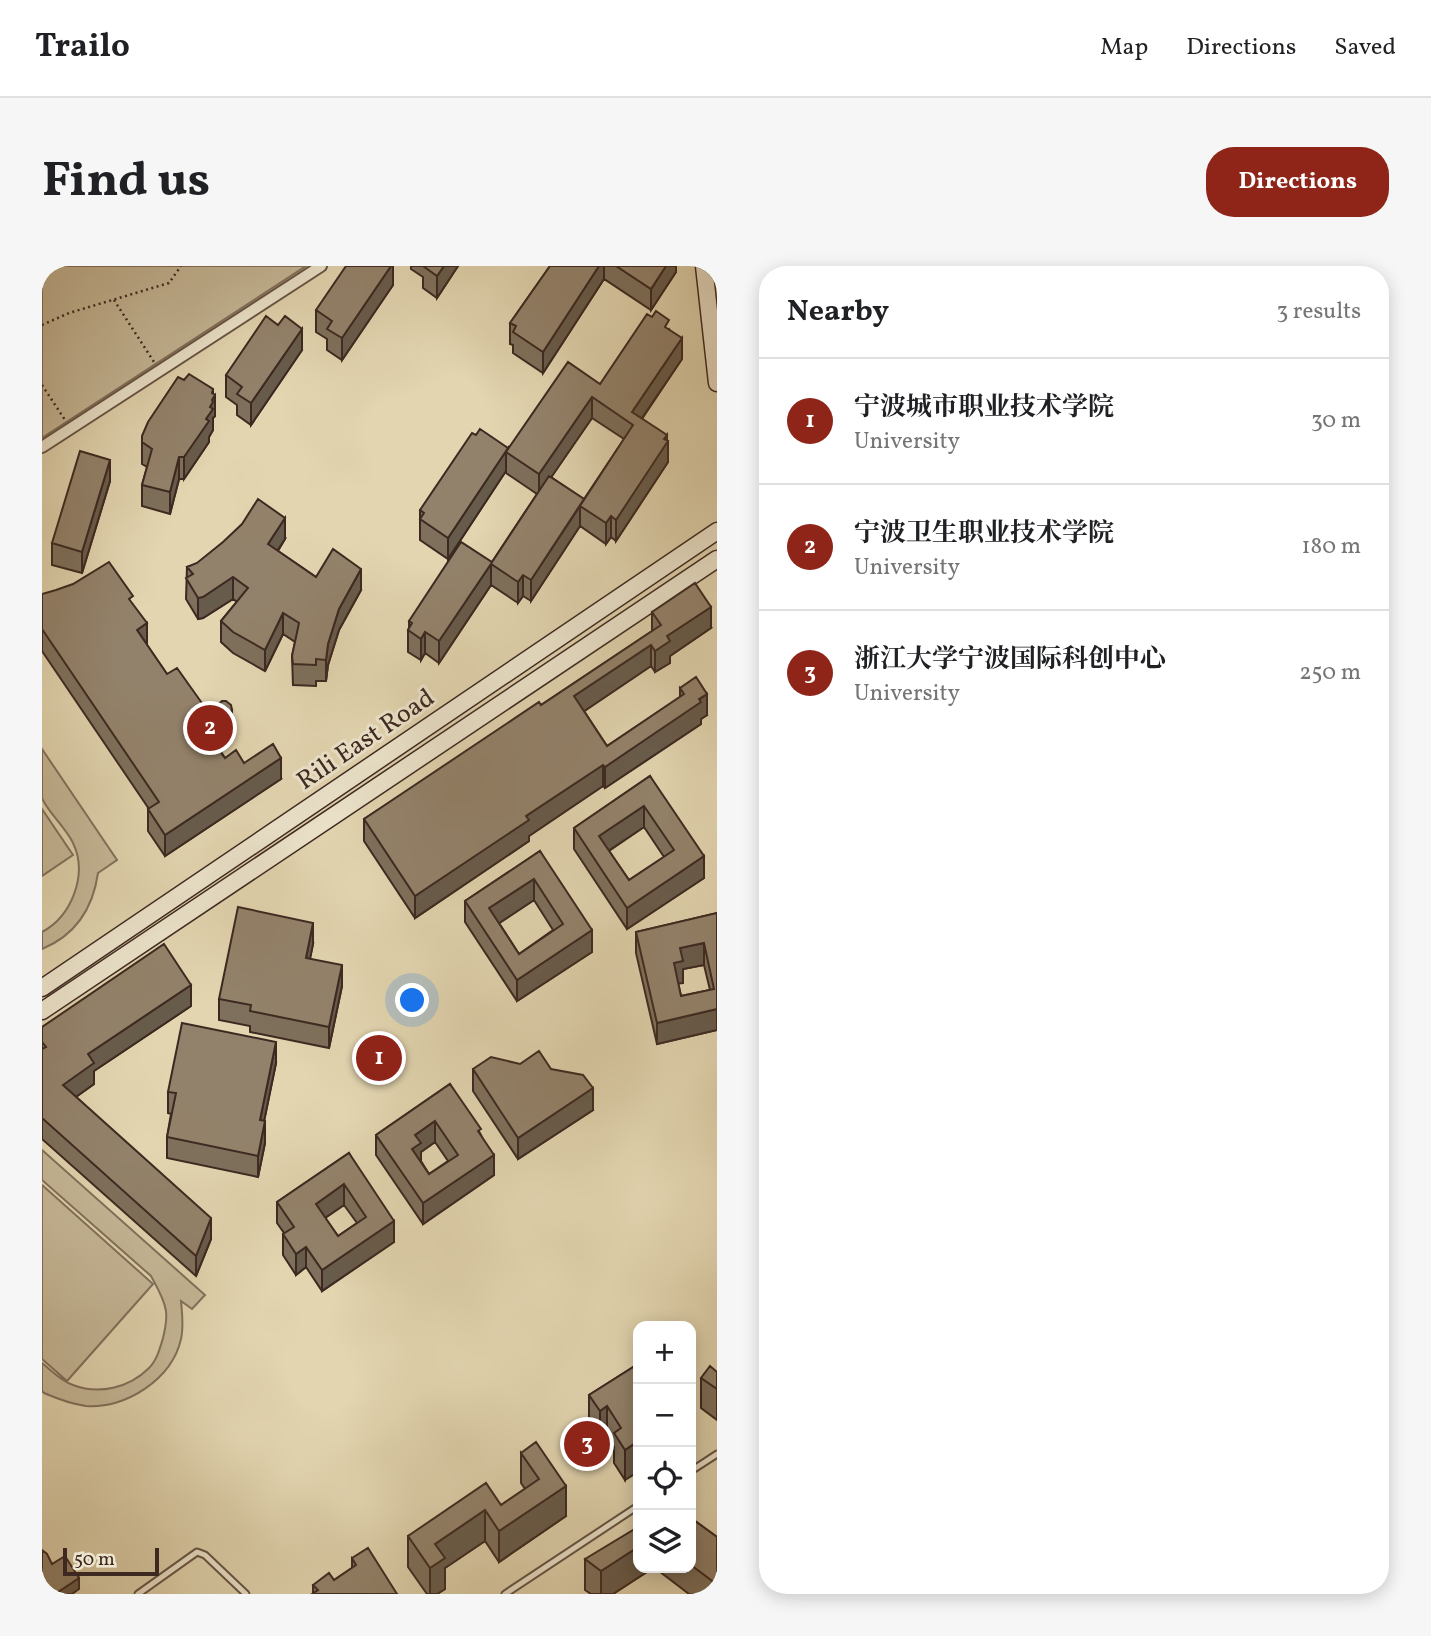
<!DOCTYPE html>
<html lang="en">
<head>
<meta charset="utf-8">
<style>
  :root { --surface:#fff; --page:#f6f6f6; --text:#202124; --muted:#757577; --line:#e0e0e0; --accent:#8f2418 }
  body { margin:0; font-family:Vollkorn,"Noto Serif SC",serif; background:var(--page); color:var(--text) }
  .controls { position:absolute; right:21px; bottom:21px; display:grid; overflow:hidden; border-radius:14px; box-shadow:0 4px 18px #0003 }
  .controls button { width:63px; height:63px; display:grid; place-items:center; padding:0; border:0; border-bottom:2px solid var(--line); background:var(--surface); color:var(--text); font:35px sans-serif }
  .scale { position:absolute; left:21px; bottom:18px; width:96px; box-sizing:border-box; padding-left:7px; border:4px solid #3d2921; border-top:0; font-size:19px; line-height:24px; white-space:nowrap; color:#3d2921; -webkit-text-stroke:5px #ece4cc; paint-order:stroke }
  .you { position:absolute; left:371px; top:735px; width:24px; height:24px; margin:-18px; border:5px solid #fff; border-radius:50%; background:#1a73e8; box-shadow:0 0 0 10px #1a73e833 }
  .badge { display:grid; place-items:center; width:46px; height:46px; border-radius:50%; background:var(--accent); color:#fff; font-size:23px; font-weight:700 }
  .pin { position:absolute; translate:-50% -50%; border:4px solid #fff; box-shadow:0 2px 7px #0006 }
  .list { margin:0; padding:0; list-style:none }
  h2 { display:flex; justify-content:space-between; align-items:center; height:91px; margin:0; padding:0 28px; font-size:30px }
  h2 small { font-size:23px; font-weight:400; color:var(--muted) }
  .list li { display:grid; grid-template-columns:46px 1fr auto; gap:21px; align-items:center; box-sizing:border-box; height:126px; padding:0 28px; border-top:2px solid var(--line) }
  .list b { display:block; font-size:26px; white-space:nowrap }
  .list p { margin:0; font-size:23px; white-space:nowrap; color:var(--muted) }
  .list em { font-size:23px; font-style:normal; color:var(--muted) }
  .icon { flex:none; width:38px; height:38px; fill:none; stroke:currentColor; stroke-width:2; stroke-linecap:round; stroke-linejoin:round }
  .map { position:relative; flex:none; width:675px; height:1328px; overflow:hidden; border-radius:28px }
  header { display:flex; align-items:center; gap:42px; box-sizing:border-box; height:98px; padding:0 35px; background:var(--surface); border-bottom:2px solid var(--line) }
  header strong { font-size:33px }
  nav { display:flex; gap:38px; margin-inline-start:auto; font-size:24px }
  .intro { display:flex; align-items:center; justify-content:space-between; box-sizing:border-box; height:168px; padding:0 42px }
  h1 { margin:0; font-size:49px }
  .button { padding:18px 32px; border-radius:28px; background:var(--accent); color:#fff; font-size:24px; font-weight:700 }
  main { display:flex; gap:42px; padding:0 42px }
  aside { flex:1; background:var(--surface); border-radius:28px; box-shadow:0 4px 18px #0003 }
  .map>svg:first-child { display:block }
  .green { fill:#c6b898; stroke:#82705c; stroke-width:2 }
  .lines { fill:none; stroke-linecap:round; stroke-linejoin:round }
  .lane-casing { stroke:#665445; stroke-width:9 }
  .street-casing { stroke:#665445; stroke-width:14 }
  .secondary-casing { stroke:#3d2921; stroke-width:19 }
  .path { stroke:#3d2921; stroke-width:2.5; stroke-dasharray:2 3.5; stroke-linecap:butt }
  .lane { stroke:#ece4cc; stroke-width:5 }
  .street { stroke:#ece4cc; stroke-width:10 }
  .secondary { stroke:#ece4cc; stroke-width:16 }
  .wall { fill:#7e705c; stroke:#3d2921; stroke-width:2; fill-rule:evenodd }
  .shaded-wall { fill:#675b4b; stroke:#3d2921; stroke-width:2 }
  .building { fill:#93826b; stroke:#3d2921; stroke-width:2; fill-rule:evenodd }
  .labels { text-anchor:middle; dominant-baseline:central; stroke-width:6; stroke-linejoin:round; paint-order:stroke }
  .street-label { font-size:26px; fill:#3d2921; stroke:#ece4cc }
</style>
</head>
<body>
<header>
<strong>Trailo</strong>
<nav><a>Map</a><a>Directions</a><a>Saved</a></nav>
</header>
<div class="intro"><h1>Find us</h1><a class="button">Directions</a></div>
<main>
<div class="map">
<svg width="675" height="1328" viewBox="0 0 675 1328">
  <rect width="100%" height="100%" fill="#e2d5b0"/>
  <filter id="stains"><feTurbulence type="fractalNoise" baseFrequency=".00286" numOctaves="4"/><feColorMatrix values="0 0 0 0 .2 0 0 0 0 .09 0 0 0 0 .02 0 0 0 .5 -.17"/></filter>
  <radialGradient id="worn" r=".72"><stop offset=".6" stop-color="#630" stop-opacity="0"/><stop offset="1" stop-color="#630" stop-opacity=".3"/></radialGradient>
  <!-- green -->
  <path class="green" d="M0,0H264L0,172Z
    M0,483L75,594L56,607C51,642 34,669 0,683V666C30,650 46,608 31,577C25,563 5,545 0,532C0,523 0,494 0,483Z
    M0,543L31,589L0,610Z
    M0,884L163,1029L150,1043L139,1035C140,1047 142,1060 139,1073C130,1113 84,1143 44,1140C29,1138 16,1133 2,1127L0,1125V1097C10,1105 19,1115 31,1119C57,1129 87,1122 107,1102C115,1094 118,1082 121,1072C123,1064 125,1054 124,1045C122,1032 115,1021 109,1010L0,914Z
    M0,919L111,1018L25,1115L0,1093Z"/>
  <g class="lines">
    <!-- lane casing -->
    <g class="lane-casing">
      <path id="lane" d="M649,1205L675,1188
        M96,1328L155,1286L163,1289L204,1328
        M463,1328L596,1240"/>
    </g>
    <!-- street casing -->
    <g class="street-casing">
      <path id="street" d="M0,181L279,0"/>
    </g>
    <!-- secondary casing -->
    <g class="secondary-casing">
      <path id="secondary" d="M662,0L675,117
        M0,722L675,265
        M0,745L675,293"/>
    </g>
    <!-- path -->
    <path class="path" d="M72,34L112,96
      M0,59L27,47L127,17L139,0
      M0,119L23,154"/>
    <!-- lane -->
    <use href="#lane" class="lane"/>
    <!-- street -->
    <use href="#street" class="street"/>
    <!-- secondary -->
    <use href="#secondary" class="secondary"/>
  </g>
  <!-- wall -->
  <path class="wall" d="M351,0V19L300,94L285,84V73L274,66V44Z
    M369,0H416L395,32L381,22V11L369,3Z
    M508,0H634V6L609,44L562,13L501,107L471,87V79L468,78V57Z
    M236,59L260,84L209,159L195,149V139L184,131V109Z
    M627,63L640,93L600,153L625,174L626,196L574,275L569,271L564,278L538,260L489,335L481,330L476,337L449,319L397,397L383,387L379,394L366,386V364L367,362V355L450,296L495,228L464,207V205L406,293L378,274V244L466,184L558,118ZM550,152L582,173L542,233L509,211Z
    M142,114L171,128L173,150L171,152V164L167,171V176L142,213H137L128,248L100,240V219L105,201L100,198V176Z
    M68,215L40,307L10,299V277Z
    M243,273L236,285L274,311L319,324L297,364L286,399L284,415H274V420L251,419L250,390L253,376L241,368L223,405L191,387L179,376V355L195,336L191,333L161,352L156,353L144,333L145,301Z
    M0,328L91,339L105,379L125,408L167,447L190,465L185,472L179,474V486L183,492L202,497L239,513L123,590L106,565V543H107L0,385Z
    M610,346L669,362L628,390V397L613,406L609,400L542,445L565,480L638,431V422L665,449L659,453V458L563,522L561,520L487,570V575L373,652L322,575V553L499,439L610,365Z
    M608,510L662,612L585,663L532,583V562ZM602,561L622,591L587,614L567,585Z
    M498,585L550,686L475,735L423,656V635ZM492,634L511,664L477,688L457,657Z
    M675,647V764L615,778L594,687V666ZM662,699L668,724L639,730L636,717H641V703Z
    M271,678L268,692L300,720L287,782L208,766V760L177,754V733Z
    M149,740L52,805V818L34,831L169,973L154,1010L0,873V761Z
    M234,797L222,855L223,877L216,911L125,892V871L129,848L126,847V826Z
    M431,803H509L551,844L476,893L431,825Z
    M408,818L439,869L452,909L381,958L334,889V869ZM393,876L406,895L387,908L379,895V886Z
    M307,887L352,976L280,1025L264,1001L254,1009L241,989V968L242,967L235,957V936ZM302,939L315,957L296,970L283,952Z
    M596,1098L583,1214L572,1197V1181L565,1170L558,1176L547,1160V1129Z
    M675,1106V1154L659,1142V1112Z
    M479,1187L524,1250L457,1296L443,1275L403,1302V1323L395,1328H385L366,1301V1270L459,1239L483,1223L479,1217Z
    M649,1252L675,1271V1328H647L613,1302H649Z
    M310,1292L355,1328L271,1327V1319L292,1314L310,1302Z
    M543,1293L596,1302H611L571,1328H549L543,1324Z"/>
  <!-- shaded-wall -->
  <path class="shaded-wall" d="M349,0H351V19L300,94V72Z
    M402,0H416L395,32V10Z
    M557,0H562V13L501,107V86Z
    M624,0H634V6L609,44V23Z
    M260,63V84L209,159V137Z
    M640,72V93L591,165L590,146Z
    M171,123V131L173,129V150L171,152V164L167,171V176L142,213V191L164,153L168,141Z
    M550,131V152L497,229V208Z
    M625,169V177L626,175V196L574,275V254Z
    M466,182V187L464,186V205L406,293V272Z
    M137,191V213L128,248V226Z
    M68,194V215L40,307V286Z
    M538,240V260L489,335V314Z
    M569,250V271L564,278V257Z
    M243,252V273L226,299V278Z
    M449,298V319L397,397V375Z
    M319,303V324L297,364L286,399L284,415V394L286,378L297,343Z
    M481,309V330L476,337V316Z
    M191,311V333L161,352L156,353V332Z
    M669,341V362L628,390V397L613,406V385L625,370Z
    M241,347V368L223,405V384Z
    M105,357V379L95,364Z
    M383,366V387L379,394V373Z
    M609,379V400L532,452V430Z
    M665,428V449L659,453V458L563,522V501Z
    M190,444V465L185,472L179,474V487L169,494L170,454Z
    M239,492V513L123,590V569Z
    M561,499V520L487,570V575L373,652V630L484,550Z
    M602,540V561L557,591V570Z
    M662,590V612L585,663V642Z
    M492,613V634L447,664V642Z
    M271,657V678L264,713V692Z
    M550,664V686L475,735V714Z
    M662,677V699L641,703V717L632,718V697L638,682Z
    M300,699V720L287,782V761Z
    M149,719V740L52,805V818L21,840V819L46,788Z
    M675,743V764L615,778V757Z
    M234,776V797L218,875V854Z
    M551,822V844L476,893V872Z
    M223,855V877L216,911V890Z
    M393,855V876L379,886V898L370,883L373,869Z
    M452,889V909L381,958V937Z
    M302,918V939L274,958V938Z
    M169,952V973L154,1010V990Z
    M352,955V976L280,1025V1004Z
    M264,981V1001L254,1009V988Z
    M565,1140V1170L558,1176V1145Z
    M596,1175V1206L583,1214V1184Z
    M524,1220V1250L457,1296V1265Z
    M443,1244V1275L403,1302V1323L395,1328H388V1302L393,1278Z
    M596,1281V1302H611L571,1328H559V1305Z
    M37,1312V1323L30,1328H13Z
    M675,1314V1328H673V1317Z"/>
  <!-- building -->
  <path class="building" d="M304,0H349L300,72L285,63L290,55L274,44Z
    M381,0H402L395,10Z
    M508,0H557L501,86L471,66L474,60L468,57Z
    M574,0H624L609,23Z
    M614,45L627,54L623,61L640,72L590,146L625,169L622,173L626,175L574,254L569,250L564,257L538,240L591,159L550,131L497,208L464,186L526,96L558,118L605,48L610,51Z
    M224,50L236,59L243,50L260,63L209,137L195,128L200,121L184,109Z
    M147,108L171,123L170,127L173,129L170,134L171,136L168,141L171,143L164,153L167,155L142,191H137L128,226L100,219L110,183L100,176V170L106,156L136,111L142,114Z
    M438,163L466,182L406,272L378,253L382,247L378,244L430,167L434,169Z
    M38,185L68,194L40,286L10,277Z
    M507,210L542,233L489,314L481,309L476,316L449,298L397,375L383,366L379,373L366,364L370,357L367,355L419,276L450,296Z
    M216,233L243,252L226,278L274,311L291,283L319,303L297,343L286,378L284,394L274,393V399L251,398L250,390L257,357L241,347L223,384L191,366L179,355L206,322L191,311L161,331L156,332L144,312L151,308L145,301L155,297L181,276L200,258Z
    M67,296L91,330L87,333L105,357L95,364L125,408L135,402L167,447L180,435H184L189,439L190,444L185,451L170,454L179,466L169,473L183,492L194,484L202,497L231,478L239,492L123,569L106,543L117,536L0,363V328L14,324L31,318Z
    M653,317L669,341L625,370L628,375L613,385L609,379L532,430L565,480L642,428L638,422L654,411L665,428L657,433L659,436L563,501L561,499L484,550L487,554L373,630L322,553L497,436L499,439L619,359L610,346Z
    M608,510L662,590L585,642L532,562ZM602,540L632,584L587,614L557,570Z
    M498,585L550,664L475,714L423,635ZM492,613L521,658L477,688L447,642Z
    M196,641L271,657L264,692L300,699L287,761L208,745L209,739L177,733Z
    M675,647V743L615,757L594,666ZM662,677L672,723L639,730L632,697L641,695L638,682Z
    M122,678L149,719L46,788L52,797L21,819L169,952L154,990L0,852V783L4,781L0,776V761Z
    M140,757L234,776L218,854L223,855L216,890L125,871L134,827L126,826Z
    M497,785L509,803L541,809L551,822L476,872L431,803L449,791L478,798Z
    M408,818L439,863L436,865L452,889L381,937L334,869ZM393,855L416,889L387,908L370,883L379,877L373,869Z
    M307,887L352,955L280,1004L264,981L254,988L241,968L252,961L235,936ZM302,918L324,951L296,970L274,938Z
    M596,1098V1175L583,1184L572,1167L579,1162L565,1140L558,1145L547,1129Z
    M668,1100L675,1106V1123L659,1112Z
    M494,1176L524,1220L457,1265L443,1244L393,1278L403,1292L388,1302L366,1270L444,1217L459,1239L497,1213L479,1187Z
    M649,1252L675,1271V1314L673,1317L649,1299Z
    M596,1261V1281L559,1305L543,1293Z
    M326,1282L355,1328H270L276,1324L271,1319L287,1307L292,1314L314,1299L310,1292Z
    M0,1284L5,1288L10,1298L23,1290L37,1312L13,1328H0Z"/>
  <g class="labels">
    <!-- street labels -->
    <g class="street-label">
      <text transform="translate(324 474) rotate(-34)">Rili East Road</text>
    </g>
  </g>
  <rect width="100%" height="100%" filter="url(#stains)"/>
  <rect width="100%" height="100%" fill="url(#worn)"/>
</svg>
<div class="controls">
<button>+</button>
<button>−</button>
<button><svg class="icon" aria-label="locate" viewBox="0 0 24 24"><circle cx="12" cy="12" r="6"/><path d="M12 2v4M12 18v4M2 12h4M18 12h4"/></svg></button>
<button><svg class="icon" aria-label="layers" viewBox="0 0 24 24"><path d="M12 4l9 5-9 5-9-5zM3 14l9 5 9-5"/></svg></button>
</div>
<div class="scale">50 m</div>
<div class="you"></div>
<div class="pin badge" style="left:337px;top:792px">1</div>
<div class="pin badge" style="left:168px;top:462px">2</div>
<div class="pin badge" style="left:545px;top:1178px">3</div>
</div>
<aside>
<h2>Nearby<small>3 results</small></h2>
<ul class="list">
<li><span class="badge">1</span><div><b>宁波城市职业技术学院</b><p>University</p></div><em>30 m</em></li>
<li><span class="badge">2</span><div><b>宁波卫生职业技术学院</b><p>University</p></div><em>180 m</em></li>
<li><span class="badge">3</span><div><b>浙江大学宁波国际科创中心</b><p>University</p></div><em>250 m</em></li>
</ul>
</aside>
</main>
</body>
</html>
